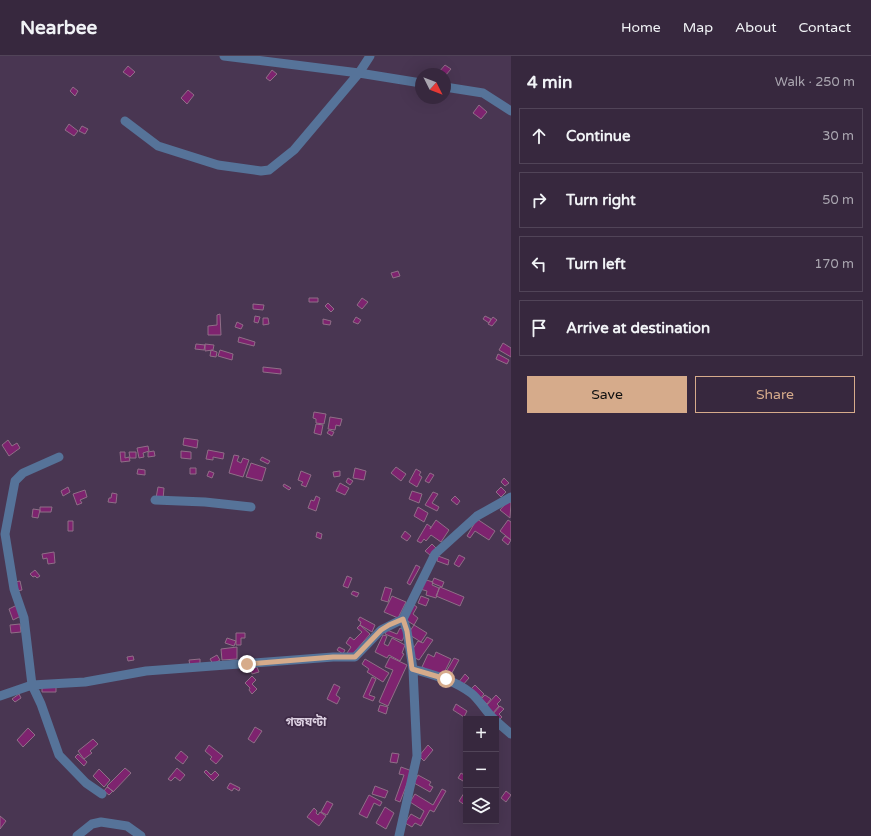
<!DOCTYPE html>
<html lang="en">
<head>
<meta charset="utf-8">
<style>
  :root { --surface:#37283e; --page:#423449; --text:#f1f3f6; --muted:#aaa6b0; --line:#514458; --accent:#d6ab8b }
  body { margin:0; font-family:"Varela Round","Noto Sans Bengali",sans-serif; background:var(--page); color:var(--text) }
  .controls { position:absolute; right:12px; bottom:12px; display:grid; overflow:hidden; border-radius:0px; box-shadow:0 4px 16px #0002 }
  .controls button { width:36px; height:36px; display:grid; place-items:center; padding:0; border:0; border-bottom:1px solid var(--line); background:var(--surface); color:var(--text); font:20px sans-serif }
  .compass { position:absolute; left:415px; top:12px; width:36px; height:36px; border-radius:50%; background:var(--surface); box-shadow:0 4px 16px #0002; rotate:132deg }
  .stop { position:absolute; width:12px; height:12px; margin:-9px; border:3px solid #d6ab8b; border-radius:50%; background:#fff }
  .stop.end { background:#d6ab8b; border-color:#fff; box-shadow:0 1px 4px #0008 }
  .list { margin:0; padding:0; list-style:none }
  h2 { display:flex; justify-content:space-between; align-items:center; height:52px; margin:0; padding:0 16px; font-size:17px }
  h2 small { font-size:13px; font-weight:400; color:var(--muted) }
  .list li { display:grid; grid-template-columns:26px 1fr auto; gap:12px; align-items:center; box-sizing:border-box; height:56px; margin:0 8px 8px; padding:0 8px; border:1px solid var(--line); border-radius:0px }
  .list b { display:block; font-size:15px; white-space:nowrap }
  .list em { font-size:13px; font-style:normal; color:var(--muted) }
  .actions { display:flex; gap:8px; padding:12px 16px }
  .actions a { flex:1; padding:9px 0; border:1px solid var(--accent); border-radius:0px; text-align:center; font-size:14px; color:var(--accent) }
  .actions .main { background:var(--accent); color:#111 }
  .icon { flex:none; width:22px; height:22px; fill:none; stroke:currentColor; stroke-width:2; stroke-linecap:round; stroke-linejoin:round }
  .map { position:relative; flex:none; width:511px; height:780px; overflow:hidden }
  header { display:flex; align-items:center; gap:24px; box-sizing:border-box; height:56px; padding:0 20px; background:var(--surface); border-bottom:1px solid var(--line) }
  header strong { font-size:19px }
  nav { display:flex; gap:22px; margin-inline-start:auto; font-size:14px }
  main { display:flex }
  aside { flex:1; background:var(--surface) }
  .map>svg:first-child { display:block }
  .building { fill:#7e236f; stroke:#8f6f87 }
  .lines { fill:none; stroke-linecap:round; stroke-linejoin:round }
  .minor { stroke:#567399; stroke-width:9 }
  .route { stroke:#d6ab8b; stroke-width:5 }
  .labels { text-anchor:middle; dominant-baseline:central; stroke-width:3.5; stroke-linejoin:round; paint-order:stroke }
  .quarter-label { font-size:12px; font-weight:bold; fill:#dbcfe0; stroke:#3f2b47 }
</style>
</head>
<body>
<header>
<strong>Nearbee</strong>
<nav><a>Home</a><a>Map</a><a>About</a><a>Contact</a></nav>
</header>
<main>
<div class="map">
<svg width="511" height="780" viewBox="0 0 511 780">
  <rect width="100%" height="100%" fill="#493652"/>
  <!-- building -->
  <path class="building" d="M445,9L451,13L445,20V18L438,17Z
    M128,10L135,16L130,21L123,16Z
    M272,14L277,18L270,25L266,22Z
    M73,31L78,35L75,40L70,35Z
    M188,34L194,39L187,48L181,42Z
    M479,49L487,56L481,63L473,57Z
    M69,68L78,75L74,80L65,74Z
    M82,70L88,73L85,78L79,75Z
    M398,215L400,220L393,222L391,217Z
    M309,242H318V246H309Z
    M362,242L368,246L362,253L357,249Z
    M328,247L334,253L331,256L325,250Z
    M253,248L264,249L263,254L253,253Z
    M220,258L221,279H208V270L217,269V259Z
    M255,260L260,261L258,267L254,266Z
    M485,260L491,263L489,267L483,263Z
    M356,261L361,264L358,268L353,266Z
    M493,261L497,264L492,270L488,268Z
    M263,262H268L269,268L263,269Z
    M323,263L331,265L330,269L323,268Z
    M237,266L243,269L241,273L235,271Z
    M239,281L255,286L254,290L238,286Z
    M503,287L511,292V301L499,294Z
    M196,288L205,289L204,294L195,293Z
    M205,288L214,289L213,294L205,295Z
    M211,294L217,296L216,301L210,300Z
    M220,294L233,298L232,304L218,300Z
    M498,298L509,304L507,308L496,303Z
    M263,311L281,313V318L263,316Z
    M314,356L326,358L324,368L316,367V363L313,362Z
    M330,361L342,363L340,370L336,369L335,374L328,373Z
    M316,368L323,369L321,379L314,377Z
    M329,374L334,376L332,380L327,377Z
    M184,382L198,384L197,392L183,389Z
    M8,384L12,390L17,387L20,392L9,400L2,389Z
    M148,390L149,395L143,397L144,401L139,402L137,392Z
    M208,394L224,397L223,403L213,401V404L206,403Z
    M154,395L155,400L148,401V396Z
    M181,395L191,396V403L181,402Z
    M120,396H125V402L129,401L130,405L121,406Z
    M129,396H136V402H130Z
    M234,399L239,400L237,405L241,407L243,402L249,404L243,421L229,417Z
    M262,401L270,405L268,408L260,404Z
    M251,407L266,412L262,425L246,421Z
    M396,411L406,418L401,425L391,417Z
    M190,412H196V418H190Z
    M355,412L366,415L364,424L353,422Z
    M138,413L145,414V419L137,418Z
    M416,413L421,416L419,419L422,421L417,431L409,426Z
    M209,415L214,417L212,422L207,420Z
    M301,415L311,419L306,431L301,429L303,426L298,424Z
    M340,415V420L334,421L333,416Z
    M430,417L434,419L429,427L425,425Z
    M348,422L353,425L350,429L346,426Z
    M504,422L509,427L505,430L501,426Z
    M340,427L349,432L345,439L336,435Z
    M284,428L291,432L289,434L283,430Z
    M68,431L70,436L63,440L61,435Z
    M158,431L164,432L163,443L156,442Z
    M501,431L506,436L501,441L496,436Z
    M85,434L87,441L80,444L82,447L77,449L73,438Z
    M412,435L422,438L419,447L409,443Z
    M433,436L438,438L432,447L439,451L437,455L425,449Z
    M112,437L117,438L116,447L108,446L109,442H111Z
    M316,440L320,442L316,455L308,452L311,444L314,445Z
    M455,440L460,445L457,449L451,444Z
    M508,445L511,447L510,462L500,454Z
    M40,451H52L51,456H40Z
    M418,451L428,457L424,466L414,460Z
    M33,453L40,454L38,462L32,461Z
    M477,463L495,475L489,484L475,475L470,482L467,480Z
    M436,464L449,474L441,486L431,479L426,485L424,483L421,487L417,485L427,468L431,471L430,473Z
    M508,464L511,466V484L500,475Z
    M68,465H73V475H68Z
    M405,475L411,480L407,485L401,481Z
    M317,476L322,478L321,483L316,481Z
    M505,480L511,484L508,489L502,484Z
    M432,488L436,492L430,499L425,495Z
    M54,496L55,507L48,508L47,502L43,503L42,498Z
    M459,499L465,502L459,511L454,508Z
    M438,500L449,504L448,509L437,505Z
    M416,509L420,511L410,529L407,527Z
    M35,514L40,520L37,522L35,520L33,521L30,518Z
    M347,520L352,522L348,532L343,530Z
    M434,522L444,526L442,531L432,527Z
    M423,523L433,526L432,529L439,532L436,542L426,539L427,535L420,533Z
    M20,525L22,534L17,535L15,526Z
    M385,531L392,533L388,546L381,544Z
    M440,531L464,541L460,550L436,540Z
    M353,535L359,537L357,541L351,538Z
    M392,540L406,546L398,562L384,556Z
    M421,540L429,543L426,550L418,547Z
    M17,549L21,560L13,564L9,553Z
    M414,549L417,551L413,558L418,562L414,569L406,564Z
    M360,561L375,569L372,576L360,569L361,566L358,564Z
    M20,568L21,576L11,577L10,569Z
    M360,569L370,578L351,600L347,597L351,591L346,587L350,581L354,584L362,576L357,572Z
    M414,569L427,577L421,586L408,578Z
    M400,572L407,575L402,585L385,578L387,574L397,578Z
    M236,577H245V582H241V589H236Z
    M383,579L387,580L384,588L388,590L392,582L405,589L402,597L404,598L400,605L389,599L387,602L375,596Z
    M427,581L433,584L419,604L409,599L418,585L423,587Z
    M227,582L236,585L234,590L225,587Z
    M237,591V603L222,604L221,593Z
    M339,591L345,594L343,598L337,594Z
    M436,596L451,603L442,621L422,611L428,598L434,601Z
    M217,599L220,604L213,608L210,603Z
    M133,600L134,604L128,605L127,601Z
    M390,601L407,609L388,650L379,646L393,614L385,611Z
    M454,602L459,604L448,624L443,621Z
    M200,603V609L190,610L189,604Z
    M365,603L389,617L383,626L367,616L369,613L362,608Z
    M257,611L259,616L252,618L251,613Z
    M465,618L469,622L462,630L458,627Z
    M252,620L256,624L252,628L257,633L252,638L249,634L250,632L245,627Z
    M372,621L376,623L369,639L375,641L373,645L363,641Z
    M334,628L340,631L336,639L340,642L337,648L327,643Z
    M475,629L484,638L480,643L470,634Z
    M42,630H56V636H42Z
    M19,638L21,642L15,646L12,643Z
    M485,639L491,643L487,648L481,643Z
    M496,639L501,644L497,648L499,650L492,658L485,651Z
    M456,648L467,655L464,661L453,654Z
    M380,649L388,651L386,658L378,655Z
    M500,650L504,653L499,658L502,661L498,665L492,659Z
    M255,671L262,675L254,687L248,683Z
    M28,672L35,679L23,691L17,684Z
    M93,683L98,688L90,695L92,697L84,703L78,695Z
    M209,689L223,700L216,708L210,703L212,701L205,695Z
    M428,689L433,694L424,705L419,700Z
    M181,695L188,701L183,708L175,702Z
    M392,697L399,698L397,707L390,706Z
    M78,698L87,706L84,710L75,701Z
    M401,711L412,715L400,746L395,744L404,719L399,718Z
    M125,712L131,717L113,736L107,730Z
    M177,712L185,719L180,725L175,721L171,725L168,723Z
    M99,713L110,724L104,731L93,720Z
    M206,714L211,719L215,715L219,719L213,725L204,716Z
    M461,717L466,720L463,725L458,722Z
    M418,719L431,726L429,729L433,731L430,736L414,727Z
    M230,727L240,732L239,735L234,732L232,735L227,732Z
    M375,730L388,735L385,742L372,738Z
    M107,731L113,735L109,739L104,735Z
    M442,733L446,735L434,756L430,754L421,770L415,767L412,771L405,767L411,758L420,763L424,755L410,746L415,738L433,749Z
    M466,734V750L459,745Z
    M506,735L511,739L506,746L501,742Z
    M369,739L382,746L380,750L374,747L367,762L359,758Z
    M327,745L333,748L327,759L321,756Z
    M385,751L394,757L386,773L376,767Z
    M314,752L317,755L316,757L318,759L320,756L326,760L319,770L307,761Z
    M0,760L6,765L0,773Z"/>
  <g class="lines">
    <!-- minor -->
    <path class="minor" d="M224,0L359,17L421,27
      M445,31L483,37L511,55
      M125,65L158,90L218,109L261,115L269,114L294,94L359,17L370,0
      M59,401L23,417L15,425L5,478L14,533L24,562L32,629L41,648L59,699L86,727L102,738
      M155,444L205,446L251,451
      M413,613C433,619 454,624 471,637C479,643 486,656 494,663
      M0,640L32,629L85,626L146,615L333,601H355L381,574L403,563
      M496,665L511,678
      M77,780L92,768L101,766L127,770L141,780
      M399,780L417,700L413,613L407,575L403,563L435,498L477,460L511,441"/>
  </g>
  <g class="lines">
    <!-- route -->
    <path class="route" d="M247,608L333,601H355L381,574L389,569L403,563L407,575L412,613L446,623"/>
  </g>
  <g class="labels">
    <!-- quarter labels -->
    <g class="quarter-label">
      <text x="306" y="666">গজঘণ্টা</text>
    </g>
  </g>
</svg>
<div class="controls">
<button>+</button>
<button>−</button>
<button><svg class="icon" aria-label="layers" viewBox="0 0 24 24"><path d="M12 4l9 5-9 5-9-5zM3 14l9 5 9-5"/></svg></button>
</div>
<svg class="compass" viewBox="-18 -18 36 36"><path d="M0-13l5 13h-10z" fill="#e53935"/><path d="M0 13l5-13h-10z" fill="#aaa6b0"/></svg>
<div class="stop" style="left:446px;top:623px"></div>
<div class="stop end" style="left:247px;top:608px"></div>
</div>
<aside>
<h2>4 min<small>Walk · 250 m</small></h2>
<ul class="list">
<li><svg class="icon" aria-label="ahead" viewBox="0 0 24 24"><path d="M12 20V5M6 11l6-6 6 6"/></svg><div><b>Continue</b></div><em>30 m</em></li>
<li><svg class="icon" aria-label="right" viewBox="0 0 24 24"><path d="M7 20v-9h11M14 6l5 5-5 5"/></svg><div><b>Turn right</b></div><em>50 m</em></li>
<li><svg class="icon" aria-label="left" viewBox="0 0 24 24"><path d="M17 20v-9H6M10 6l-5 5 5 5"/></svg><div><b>Turn left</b></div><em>170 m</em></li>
<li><svg class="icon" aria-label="arrive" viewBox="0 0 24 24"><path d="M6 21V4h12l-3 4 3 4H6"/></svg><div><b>Arrive at destination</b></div></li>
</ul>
<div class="actions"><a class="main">Save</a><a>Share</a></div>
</aside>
</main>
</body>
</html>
